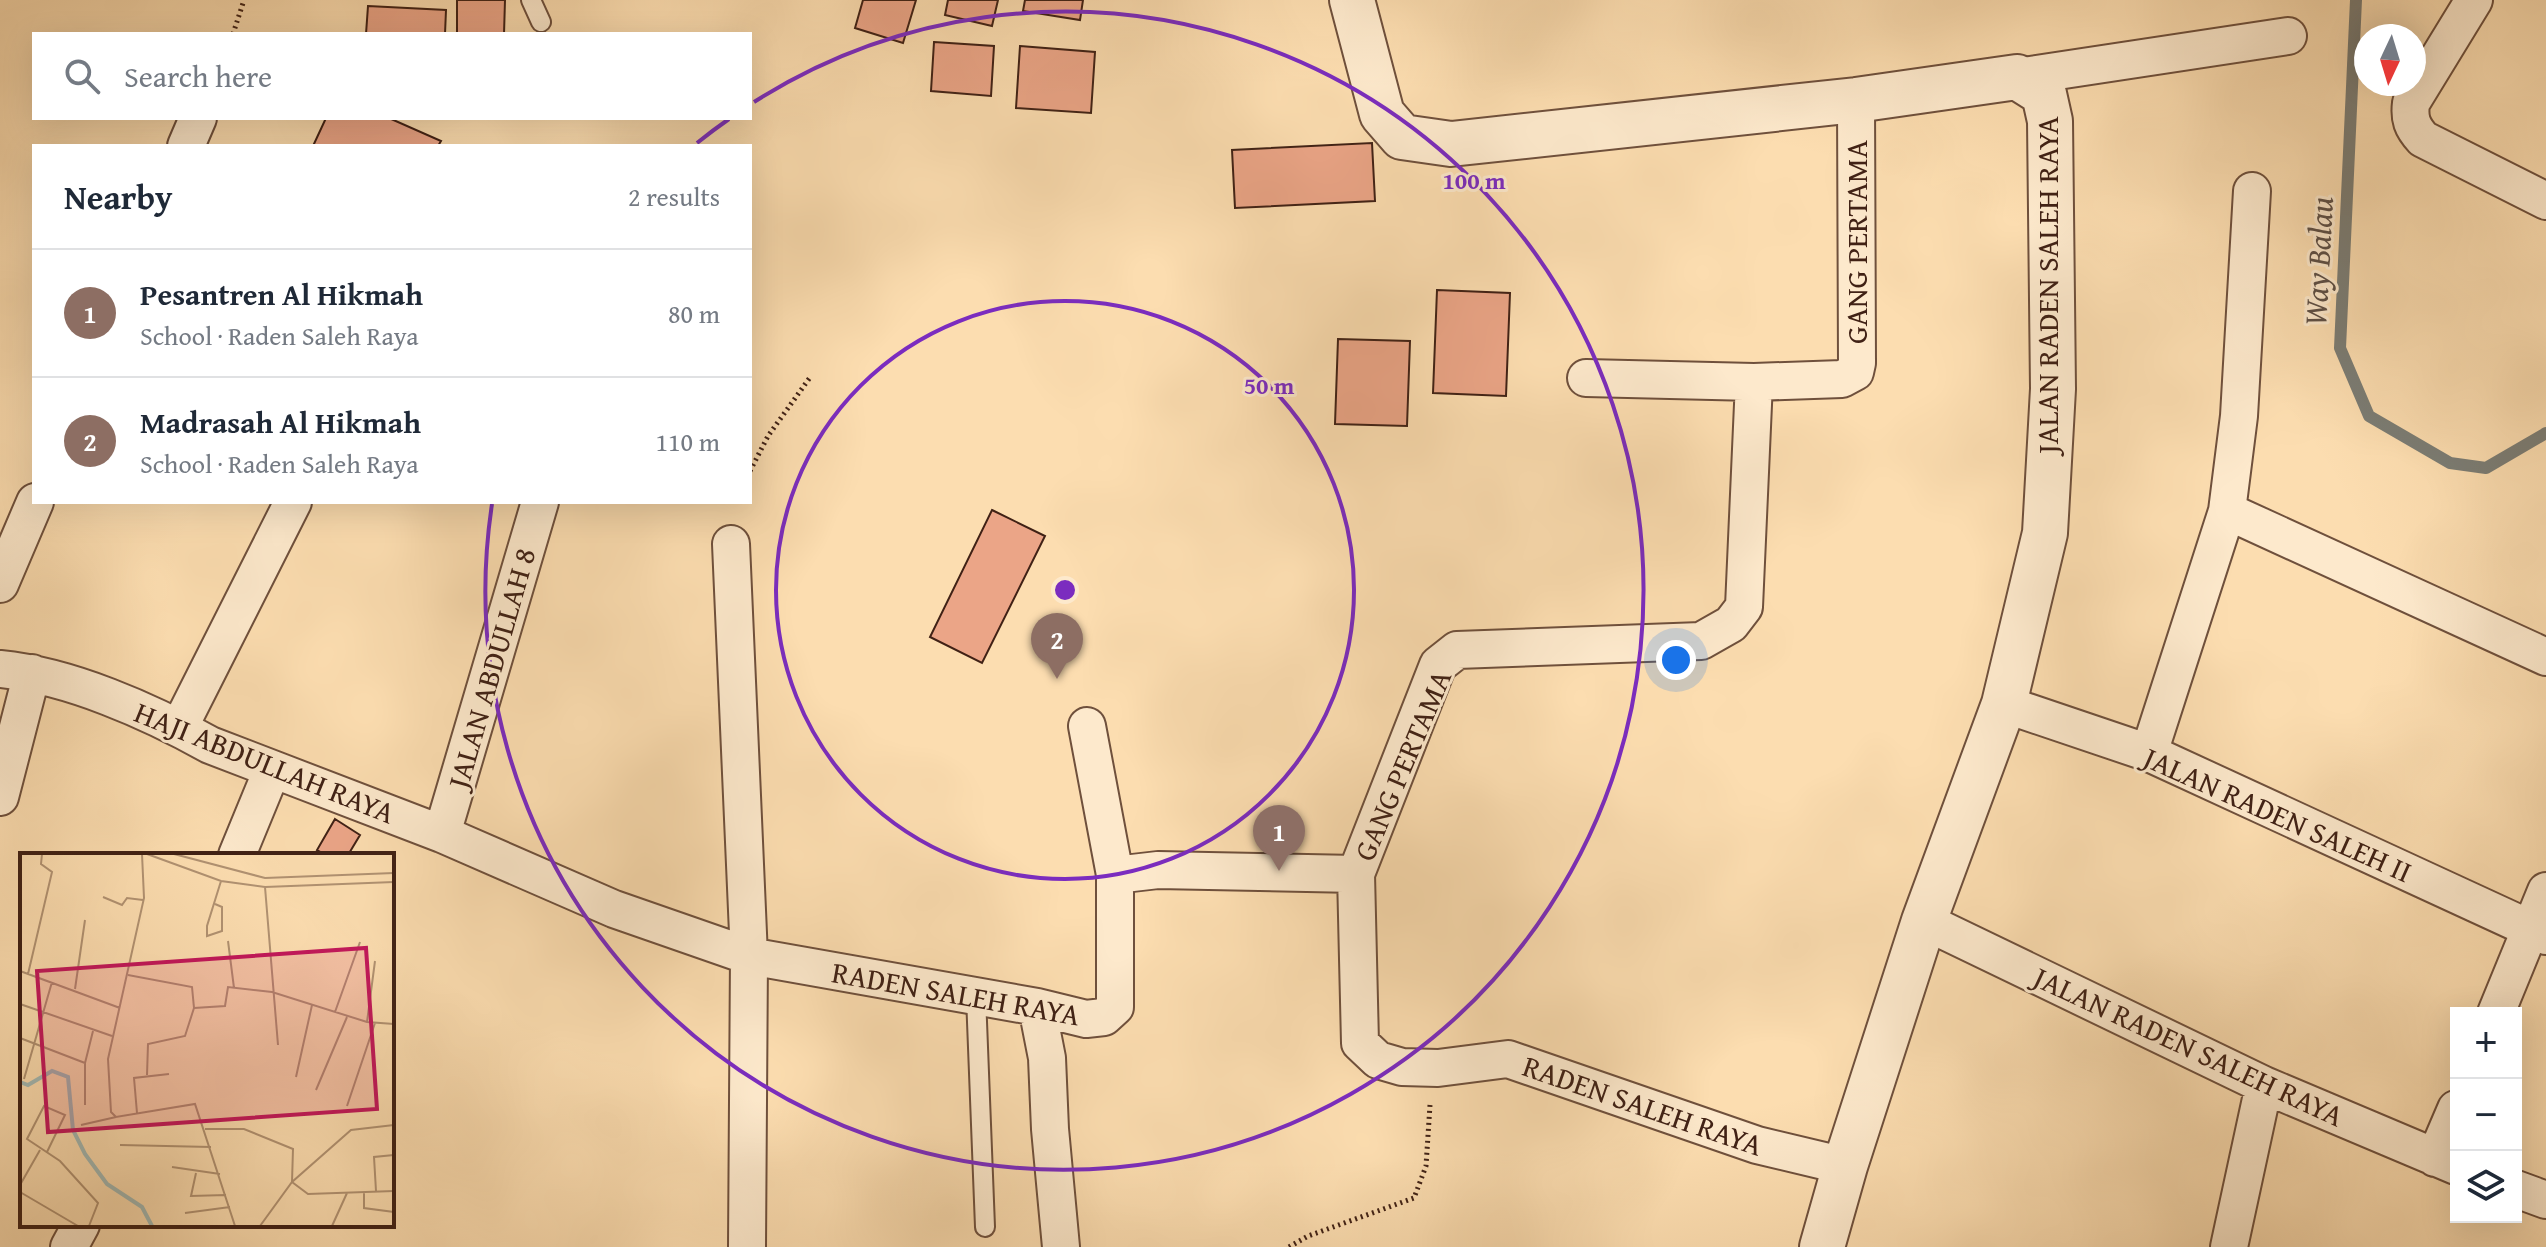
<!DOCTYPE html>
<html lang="en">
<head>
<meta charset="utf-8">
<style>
  :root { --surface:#fff; --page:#f2f2f3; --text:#1f2937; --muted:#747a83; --line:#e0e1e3; --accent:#1a73e8 }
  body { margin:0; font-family:"Gentium Book Plus",serif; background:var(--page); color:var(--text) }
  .controls { position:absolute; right:24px; bottom:24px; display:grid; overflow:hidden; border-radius:0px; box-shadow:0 8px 32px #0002 }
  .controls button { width:72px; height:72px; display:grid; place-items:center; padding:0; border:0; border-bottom:2px solid var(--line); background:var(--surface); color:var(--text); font:40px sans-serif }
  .compass { position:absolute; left:2354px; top:24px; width:72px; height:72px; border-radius:50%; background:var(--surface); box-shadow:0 8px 32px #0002; rotate:184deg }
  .you { position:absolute; left:1676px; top:660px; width:28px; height:28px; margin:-20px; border:6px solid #fff; border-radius:50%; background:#1a73e8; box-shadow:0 0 0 12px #1a73e833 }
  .badge { display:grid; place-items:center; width:52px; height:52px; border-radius:50%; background:var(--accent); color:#fff; font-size:26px; font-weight:700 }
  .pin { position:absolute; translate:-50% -66px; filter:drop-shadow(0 2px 4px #0008) }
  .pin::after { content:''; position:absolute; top:42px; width:28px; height:24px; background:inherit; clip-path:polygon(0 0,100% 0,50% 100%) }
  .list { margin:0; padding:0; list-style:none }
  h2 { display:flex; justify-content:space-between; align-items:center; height:104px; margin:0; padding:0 32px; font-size:34px }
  h2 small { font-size:26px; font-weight:400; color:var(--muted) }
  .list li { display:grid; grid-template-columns:52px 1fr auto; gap:24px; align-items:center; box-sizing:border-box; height:128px; padding:0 32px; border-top:2px solid var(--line) }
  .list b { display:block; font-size:30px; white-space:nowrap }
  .list p { margin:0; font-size:26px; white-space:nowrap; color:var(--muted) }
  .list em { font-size:26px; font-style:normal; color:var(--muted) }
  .icon { flex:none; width:44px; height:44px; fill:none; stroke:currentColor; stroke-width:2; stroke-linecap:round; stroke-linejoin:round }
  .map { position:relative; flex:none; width:2546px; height:1247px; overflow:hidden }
  .search { position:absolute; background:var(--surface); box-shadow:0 8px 32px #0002; left:32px; top:32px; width:720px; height:88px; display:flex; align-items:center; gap:20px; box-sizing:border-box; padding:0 28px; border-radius:0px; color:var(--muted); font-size:30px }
  .panel { position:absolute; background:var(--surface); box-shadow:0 8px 32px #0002; left:32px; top:144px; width:720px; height:360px; border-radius:0px }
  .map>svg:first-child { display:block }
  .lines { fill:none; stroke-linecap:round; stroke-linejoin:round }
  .stream { stroke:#7b7d75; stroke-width:12 }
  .building { fill:#eba587; stroke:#402115; stroke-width:2 }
  .service-casing { stroke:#6f503c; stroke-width:22 }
  .minor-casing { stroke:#6f503c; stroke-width:40 }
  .tertiary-casing { stroke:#6f503c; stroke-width:48 }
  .path { stroke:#402115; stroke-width:5; stroke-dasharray:2 4; stroke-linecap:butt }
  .service { stroke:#fde9cc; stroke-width:18 }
  .minor { stroke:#fde9cc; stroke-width:36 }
  .tertiary { stroke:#fde9cc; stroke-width:44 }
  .ring { fill:none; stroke:#7b2cbf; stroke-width:4 }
  .labels { text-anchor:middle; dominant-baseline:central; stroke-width:6; stroke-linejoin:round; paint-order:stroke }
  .street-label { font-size:30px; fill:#402115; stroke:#fde9cc }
  .water-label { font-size:32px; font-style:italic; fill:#5e4f45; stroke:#fde9cc }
  .inset-river { fill:none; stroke:#a3bab5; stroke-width:4 }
  .inset-road { fill:none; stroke:#b19272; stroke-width:2 }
  .view { fill:#c2185b; fill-opacity:0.15; stroke:#c2185b; stroke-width:4 }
  .inset-edge { fill:none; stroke:#402115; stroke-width:4 }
  .centre { fill:#7b2cbf; stroke:#fde9cc; stroke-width:4 }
  .ring-label { font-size:24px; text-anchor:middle; font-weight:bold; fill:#7b2cbf; stroke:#fde9cc; stroke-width:6; stroke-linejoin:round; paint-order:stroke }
</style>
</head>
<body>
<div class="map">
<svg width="2546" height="1247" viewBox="0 0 2546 1247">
  <rect width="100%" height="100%" fill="#fcddb0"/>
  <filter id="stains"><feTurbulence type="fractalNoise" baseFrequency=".0025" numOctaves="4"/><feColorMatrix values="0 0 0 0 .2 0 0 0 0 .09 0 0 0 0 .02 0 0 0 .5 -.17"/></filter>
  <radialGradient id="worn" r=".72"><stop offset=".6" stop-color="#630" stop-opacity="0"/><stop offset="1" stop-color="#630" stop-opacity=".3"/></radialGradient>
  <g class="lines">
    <!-- stream -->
    <path class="stream" d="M2356,0L2340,348L2369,416L2450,463L2486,468L2546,433"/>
  </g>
  <!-- building -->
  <path class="building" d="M457,0H505L504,34H457Z
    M863,0H916L903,43L855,28Z
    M948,0H998L992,26L945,15Z
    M1025,0H1083L1080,20L1023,11Z
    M368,6L446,10L445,34H366Z
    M934,42L994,46L991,96L931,91Z
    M1020,46L1095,52L1091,113L1016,108Z
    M326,118H389L441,141L438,146H313Z
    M1372,143L1375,201L1235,208L1232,150Z
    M1437,290L1510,293L1506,396L1433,393Z
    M1338,339L1410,341L1407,426L1335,424Z
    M992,510L1045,536L982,663L930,637Z
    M335,819L360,835L348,855H326L317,850Z"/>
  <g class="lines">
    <!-- service casing -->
    <g class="service-casing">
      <path id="service" d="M531,0L541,22
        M976,996L985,1227"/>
    </g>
    <!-- minor casing -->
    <g class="minor-casing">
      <path id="minor" d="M2474,0L2411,103C2409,119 2412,127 2423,139L2546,201
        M2017,77L2288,36
        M186,146L198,118
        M1586,378L1754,382L1842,379L1855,372L1857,363L1856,100
        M1754,382L1744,607L1731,624L1701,641L1457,650L1438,665L1356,874L1360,1043L1378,1060L1402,1067L1438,1068L1508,1059L1757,1145L1845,1166
        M2227,511L2546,657
        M731,544L749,956L747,1247
        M0,584L35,502
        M0,669C70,676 149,711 210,745L442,834L614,909L749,956L1037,1007L1086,1019L1104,1017L1115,1007V875L1158,870L1356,874
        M2004,704L2149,753L2546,936
        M1087,726L1115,875
        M179,728L293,502
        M2149,753L2227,511L2239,416L2252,191
        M0,797L32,673
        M442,834L540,502
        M237,855L272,770
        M1924,921L2264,1085L2456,1166
        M1037,1007L1047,1058L1050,1129L1061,1247
        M2496,1013L2546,891
        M2435,1158L2456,1109
        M2516,1189L2546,1200
        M69,1247L81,1225
        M2229,1247L2264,1085"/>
    </g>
    <!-- tertiary casing -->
    <g class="tertiary-casing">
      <path id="tertiary" d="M1352,0L1382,114L1402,137L1451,144L1856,100L2017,77L2044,94L2050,121L2053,389L2045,533L2004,704L1924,921L1845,1166L1822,1247"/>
    </g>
    <!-- path -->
    <path class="path" d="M233,34L244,0
      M750,471L768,436L811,376
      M1289,1247L1308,1236L1414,1198L1426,1166L1430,1105"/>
    <!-- service -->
    <use href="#service" class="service"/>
    <!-- minor -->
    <use href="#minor" class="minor"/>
    <!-- tertiary -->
    <use href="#tertiary" class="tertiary"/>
  </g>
  <!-- distance rings -->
  <g class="ring">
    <circle cx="1065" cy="590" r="289"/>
    <path d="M697 143A579 579 0 0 1 729 119M754 102A579 579 0 1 1 492 504"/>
  </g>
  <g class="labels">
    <!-- street labels -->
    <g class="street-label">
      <text transform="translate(1856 242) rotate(-90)">GANG PERTAMA</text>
      <text transform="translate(2047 285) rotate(-90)">JALAN RADEN SALEH RAYA</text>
      <text transform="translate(491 668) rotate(-74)">JALAN ABDULLAH 8</text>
      <text transform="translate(265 762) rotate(22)">HAJI ABDULLAH RAYA</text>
      <text transform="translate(1402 765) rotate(-67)">GANG PERTAMA</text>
      <text transform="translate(2278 814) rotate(24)">JALAN RADEN SALEH II</text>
      <text transform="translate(956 993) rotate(10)">RADEN SALEH RAYA</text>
      <text transform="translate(2189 1046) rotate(25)">JALAN RADEN SALEH RAYA</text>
      <text transform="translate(1643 1105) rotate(19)">RADEN SALEH RAYA</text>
    </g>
    <!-- water labels -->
    <g class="water-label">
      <text transform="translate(2318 261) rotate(-87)">Way Balau</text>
    </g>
  </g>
  <!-- overview -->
  <g transform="translate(20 853)">
    <rect width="374" height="374" fill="#fcddb0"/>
    <path class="inset-river" d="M0,229L8,232L32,218L48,224L53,277L65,301L87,331L122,354L132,373"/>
    <path class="inset-road" d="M122,1L124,45L88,206L91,259L96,264L175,251L215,373M127,1L201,28L245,34L374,29M154,1L245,25L374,20M245,34L258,192M83,44L102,52L107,45L123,47M195,51L202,54V78L187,83V73L201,28M208,88L214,135M0,118L100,155M8,121L32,19L21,11L22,1M108,122L172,134L174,155L165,183L128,191L127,222M55,136L65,67M0,151L92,183M174,155L205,153L208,134L252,139L347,169L374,171M315,159L340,89M347,169L355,108M0,185L65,210M276,224L292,152M4,226L32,129M296,237L327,164M65,252V210L73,178M327,253L355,170M117,260L114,225L149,221M61,272L96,264M185,276H224L273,296L272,329L288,341L374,338M100,292L191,294M27,299L45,262L24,253L7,286L40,308L78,350L69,373M152,314L200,321M176,320L171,343L206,342M0,332L20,297M356,338L354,304L374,302M0,339L58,373M344,339V355L374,359M165,360L210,354M240,373L272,329L331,277L374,272M312,373L327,340"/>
    <path class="view" d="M346,95L357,256L28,279L17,118Z"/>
    <rect width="374" height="374" class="inset-edge"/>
  </g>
  <circle cx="1065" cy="590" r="12" class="centre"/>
  <g class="ring-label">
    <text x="1474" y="189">100 m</text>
    <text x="1269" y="394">50 m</text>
  </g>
  <rect width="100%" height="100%" filter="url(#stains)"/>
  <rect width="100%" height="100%" fill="url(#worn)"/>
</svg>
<div class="controls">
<button>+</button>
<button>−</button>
<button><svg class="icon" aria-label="layers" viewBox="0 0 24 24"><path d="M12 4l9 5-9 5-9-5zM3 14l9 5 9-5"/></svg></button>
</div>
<svg class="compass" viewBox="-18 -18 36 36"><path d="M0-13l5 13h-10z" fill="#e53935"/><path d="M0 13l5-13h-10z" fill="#747a83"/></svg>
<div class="you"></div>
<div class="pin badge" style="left:1279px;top:871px;background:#8d6e63">1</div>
<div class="pin badge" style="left:1057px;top:679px;background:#8d6e63">2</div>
<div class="search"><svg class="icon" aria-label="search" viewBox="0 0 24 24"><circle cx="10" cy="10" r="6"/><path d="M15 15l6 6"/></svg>Search here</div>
<section class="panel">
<h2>Nearby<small>2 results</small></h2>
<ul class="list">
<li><span class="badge" style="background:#8d6e63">1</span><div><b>Pesantren Al Hikmah</b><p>School · Raden Saleh Raya</p></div><em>80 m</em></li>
<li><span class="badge" style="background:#8d6e63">2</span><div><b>Madrasah Al Hikmah</b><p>School · Raden Saleh Raya</p></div><em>110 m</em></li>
</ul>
</section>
</div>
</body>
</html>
